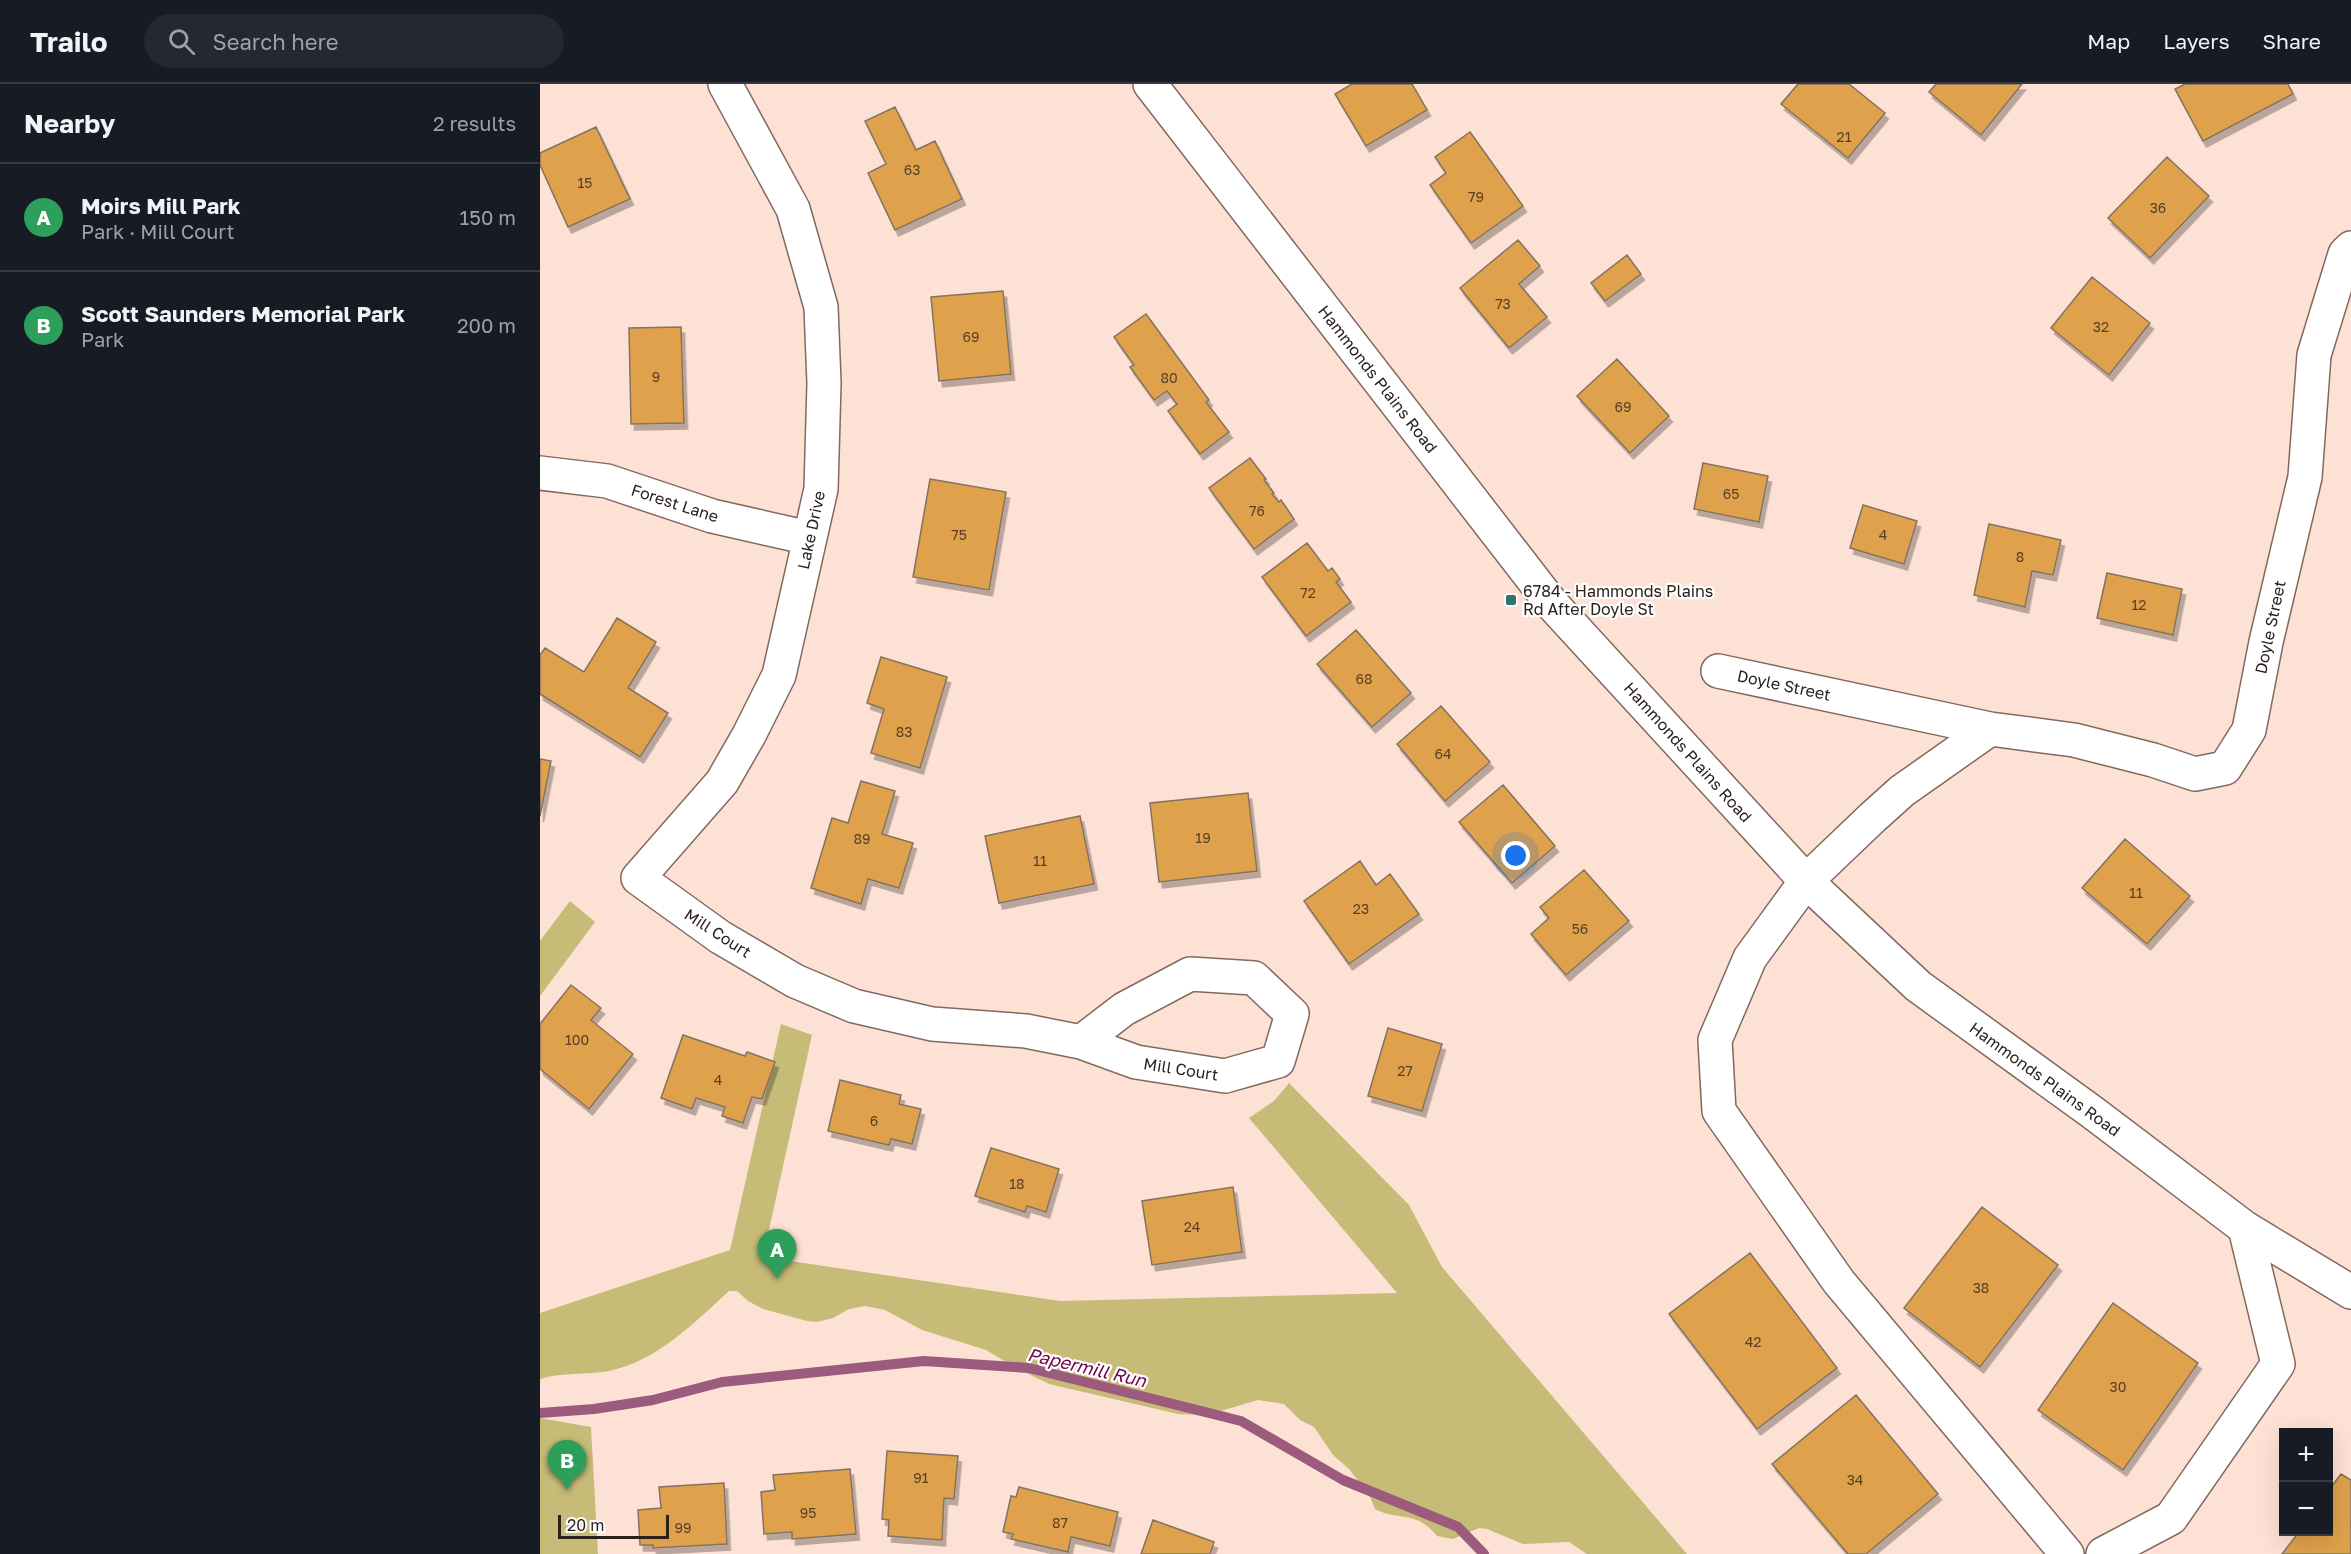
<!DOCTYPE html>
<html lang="en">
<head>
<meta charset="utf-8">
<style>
  :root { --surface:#171b24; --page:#242831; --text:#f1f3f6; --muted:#9ea1a6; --line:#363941; --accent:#2e756e }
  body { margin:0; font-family:"Golos Text",sans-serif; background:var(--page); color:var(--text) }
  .controls { position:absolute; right:18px; bottom:18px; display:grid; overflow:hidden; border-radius:0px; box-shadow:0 6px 24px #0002 }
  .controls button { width:54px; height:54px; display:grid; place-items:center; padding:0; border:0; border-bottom:2px solid var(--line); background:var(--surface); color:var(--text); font:30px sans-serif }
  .scale { position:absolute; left:18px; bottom:15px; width:111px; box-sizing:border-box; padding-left:6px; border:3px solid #2b211c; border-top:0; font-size:16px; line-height:21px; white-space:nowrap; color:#2b211c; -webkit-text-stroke:4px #fff; paint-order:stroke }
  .you { position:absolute; left:976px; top:772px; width:21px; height:21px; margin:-15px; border:4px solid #fff; border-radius:50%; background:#1a73e8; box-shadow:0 0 0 9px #1a73e833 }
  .badge { display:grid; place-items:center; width:39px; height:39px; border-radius:50%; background:var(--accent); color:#fff; font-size:20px; font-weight:700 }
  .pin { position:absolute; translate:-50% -50px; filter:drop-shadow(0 2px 3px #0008) }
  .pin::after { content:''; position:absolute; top:32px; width:21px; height:18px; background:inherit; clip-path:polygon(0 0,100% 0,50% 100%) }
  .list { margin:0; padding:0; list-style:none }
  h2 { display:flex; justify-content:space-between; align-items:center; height:78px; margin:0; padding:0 24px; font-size:26px }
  h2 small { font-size:20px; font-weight:400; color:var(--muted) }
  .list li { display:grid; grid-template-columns:39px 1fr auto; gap:18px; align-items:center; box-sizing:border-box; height:108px; padding:0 24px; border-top:2px solid var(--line) }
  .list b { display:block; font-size:22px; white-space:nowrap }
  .list p { margin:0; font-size:20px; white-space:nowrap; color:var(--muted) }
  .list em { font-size:20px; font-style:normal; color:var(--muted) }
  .icon { flex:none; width:33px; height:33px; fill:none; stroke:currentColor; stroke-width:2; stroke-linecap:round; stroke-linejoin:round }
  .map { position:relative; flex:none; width:1811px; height:1470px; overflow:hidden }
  header { display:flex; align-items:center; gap:36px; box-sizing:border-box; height:84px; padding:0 30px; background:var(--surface); border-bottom:2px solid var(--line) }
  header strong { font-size:28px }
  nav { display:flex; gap:33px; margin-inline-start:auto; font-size:21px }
  .search { width:420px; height:54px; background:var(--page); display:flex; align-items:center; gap:15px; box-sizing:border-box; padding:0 21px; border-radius:33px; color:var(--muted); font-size:22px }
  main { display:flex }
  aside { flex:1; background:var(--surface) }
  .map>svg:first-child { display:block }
  .green { fill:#c6bc77 }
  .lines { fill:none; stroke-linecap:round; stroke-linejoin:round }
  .stream { stroke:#9c5a7c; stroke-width:10 }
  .building { fill:#dfa14b; stroke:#83735f; stroke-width:1.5; filter:url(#shadow) }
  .minor-casing { stroke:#81695f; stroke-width:36 }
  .major-casing { stroke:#81695f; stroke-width:36 }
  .minor { stroke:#fff; stroke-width:33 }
  .major { stroke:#fff; stroke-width:33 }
  .poi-dot { fill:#2e756e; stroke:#fff; stroke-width:2 }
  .labels { text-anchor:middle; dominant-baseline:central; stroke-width:4.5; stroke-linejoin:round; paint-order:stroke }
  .number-label { font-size:14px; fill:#584128 }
  .street-label { font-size:16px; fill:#2b211c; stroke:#fff }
  .poi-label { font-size:16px; fill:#2b211c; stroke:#fff; text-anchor:start }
  .water-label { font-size:18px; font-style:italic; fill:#730150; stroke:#fff }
</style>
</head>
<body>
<header>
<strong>Trailo</strong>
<div class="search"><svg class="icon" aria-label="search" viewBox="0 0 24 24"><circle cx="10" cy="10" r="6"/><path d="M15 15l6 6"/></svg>Search here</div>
<nav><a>Map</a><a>Layers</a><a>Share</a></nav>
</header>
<main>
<aside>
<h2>Nearby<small>2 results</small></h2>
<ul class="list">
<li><span class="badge" style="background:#2e9e5b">A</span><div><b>Moirs Mill Park</b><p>Park · Mill Court</p></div><em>150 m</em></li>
<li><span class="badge" style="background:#2e9e5b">B</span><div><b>Scott Saunders Memorial Park</b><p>Park</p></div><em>200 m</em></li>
</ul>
</aside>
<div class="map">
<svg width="1811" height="1470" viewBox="0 0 1811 1470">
  <defs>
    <filter id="shadow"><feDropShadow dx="3.5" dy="6" stdDeviation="0" flood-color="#0004"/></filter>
  </defs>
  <rect width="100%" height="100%" fill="#fde1d5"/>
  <!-- green -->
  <path class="green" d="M30,817L55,838L0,912V857Z
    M241,940L272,951L223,1173L520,1217L857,1209L709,1034L734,1017L749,999L869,1121L902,1183L1147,1470H1047L1029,1458L983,1460L947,1445L939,1444L913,1455L897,1452C875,1425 859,1438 835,1425L830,1413L809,1385L793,1371L774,1343L760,1336L744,1320L718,1316L674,1329L660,1331L638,1330L509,1300L476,1284L446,1266L382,1246L345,1226L325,1222L309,1225L293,1234L277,1238L267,1237L223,1225L208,1217L197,1207H189C154,1239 117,1277 69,1287C46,1291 23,1288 0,1295V1229L190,1166Z
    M0,1334L51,1343L58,1470H0Z"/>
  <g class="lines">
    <!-- stream -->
    <path class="stream" d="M0,1329L54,1325L113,1316L182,1298L384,1277L489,1284L701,1337L803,1396L918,1443L944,1470"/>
  </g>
  <!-- building -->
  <path class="building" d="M812,0H872L887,26L826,62L795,10Z
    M1258,0H1309L1345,29L1308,74L1241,20Z
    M1396,0H1482L1441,51L1389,8Z
    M1645,0H1748L1753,10L1663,57L1635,5Z
    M355,23L376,66L395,57L422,115L355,146L328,89L346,80L325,37Z
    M56,43L90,115L28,143L0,81V69Z
    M930,48L983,122L931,159L890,101L906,89L895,73Z
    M1627,73L1669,112L1610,174L1568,134Z
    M978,156L1000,182L979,200L1007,233L969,264L920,204Z
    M1087,171L1101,190L1065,217L1051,199Z
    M1552,193L1610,239L1569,291L1511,244Z
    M463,207L471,290L399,297L391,213Z
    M606,230L669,316L666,318L689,348L660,370L628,327L637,320L627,307L614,316L590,283L594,281L574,253Z
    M141,243L144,339L91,340L89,244Z
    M1077,275L1129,332L1090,369L1037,312Z
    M710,374L726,395L724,396L734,409L732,410L739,418L741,416L754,435L714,465L669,404Z
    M1163,379L1228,392L1219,438L1154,425Z
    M390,395L466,408L449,506L373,493Z
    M1323,421L1377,437L1364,480L1310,464Z
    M1449,440L1521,456L1513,491L1492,487L1485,523L1434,511Z
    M767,459L788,487L792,484L800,495L796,498L811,518L766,552L722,493Z
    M1567,489L1642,505L1633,551L1557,534Z
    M77,534L116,558L88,604L128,629L100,673L0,610V571L5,564L44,588Z
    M816,546L871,609L832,643L777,580Z
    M341,573L407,593L380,684L331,669L344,625L327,619Z
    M901,622L950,678L905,717L857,660Z
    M0,675L11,677L0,732Z
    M321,697L355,707L342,750L373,759L359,804L328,795L321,820L271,804L292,734L308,739Z
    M963,701L1015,762L972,799L919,738Z
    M708,709L717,787L619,798L610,719Z
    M540,732L554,800L459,819L445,752Z
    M1585,755L1650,812L1607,860L1542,804Z
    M820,777L836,801L850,790L879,830L809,880L764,817Z
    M1044,786L1089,837L1026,891L991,850L1009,834L1000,823Z
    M31,901L61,924L51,936L93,970L49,1025L0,985V940Z
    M848,944L902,960L882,1027L828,1012Z
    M143,951L205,972L207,968L235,978L222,1015L212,1013L203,1039L182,1032L185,1023L156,1014L152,1025L121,1014Z
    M300,996L361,1011L359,1020L381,1025L372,1060L351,1055L349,1061L288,1047Z
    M451,1064L519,1085L506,1128L487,1122L485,1128L435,1112Z
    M693,1103L702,1168L612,1181L602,1117Z
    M1442,1123L1518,1181L1440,1283L1364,1224Z
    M1210,1169L1297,1284L1217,1345L1129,1230Z
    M1573,1219L1658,1279L1583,1386L1498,1326Z
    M1316,1311L1398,1410L1326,1470H1308L1232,1380Z
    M347,1367L418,1372L414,1415L404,1414L402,1456L348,1452L349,1436L342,1435Z
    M310,1385L316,1450L252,1455V1448L224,1450L221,1408L235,1406L233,1391Z
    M1801,1390L1811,1396V1470H1742L1759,1448H1788V1407Z
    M184,1399L187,1460L113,1464V1461H100L98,1426L121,1424L119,1403Z
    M479,1403L578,1428L570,1462L531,1453L528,1468L471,1455L473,1450L463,1448L471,1412L476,1413Z
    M613,1436L674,1458L670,1470H601Z"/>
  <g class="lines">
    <!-- minor casing -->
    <g class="minor-casing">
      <path id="minor" d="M185,0L253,125L281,223L284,299L281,405L239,591L209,651L182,698L98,794L180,853L255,897L314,922L392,940L486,947L541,958L596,978L685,992L738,977L752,930L714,894L650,890L584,925L541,958
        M0,389L67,397L172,432L269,454
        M1178,587L1450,645
        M1527,1470L1299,1198L1179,1027L1175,956L1210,874L1266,797L1332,734L1362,707L1450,645L1534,656L1613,676L1655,690L1685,684L1709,646L1726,558L1765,393L1774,271L1805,170L1811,164
        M1563,1470L1631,1434L1738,1280L1705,1144"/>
    </g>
    <!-- major casing -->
    <g class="major-casing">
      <path id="major" d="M610,0L1012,520L1266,797L1378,902L1552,1028L1705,1144L1811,1208"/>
    </g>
    <!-- minor -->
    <use href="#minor" class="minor"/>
    <!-- major -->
    <use href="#major" class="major"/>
  </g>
  <!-- markers -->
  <rect class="poi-dot" x="965" y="510" width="12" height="12" rx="3"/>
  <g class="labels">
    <!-- number labels -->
    <g class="number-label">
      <text x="1304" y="52">21</text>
      <text x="372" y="85">63</text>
      <text x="45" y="98">15</text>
      <text x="936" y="112">79</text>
      <text x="1618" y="123">36</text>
      <text x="963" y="219">73</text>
      <text x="1561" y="242">32</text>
      <text x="431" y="252">69</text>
      <text x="116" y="292">9</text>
      <text x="629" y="293">80</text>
      <text x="1083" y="322">69</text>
      <text x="1191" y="409">65</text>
      <text x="717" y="426">76</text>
      <text x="419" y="450">75</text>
      <text x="1343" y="450">4</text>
      <text x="1480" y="472">8</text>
      <text x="768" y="508">72</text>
      <text x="1599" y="520">12</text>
      <text x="824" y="594">68</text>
      <text x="364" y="647">83</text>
      <text x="903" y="669">64</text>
      <text x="663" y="753">19</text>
      <text x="322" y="754">89</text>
      <text x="500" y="776">11</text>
      <text x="1596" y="808">11</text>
      <text x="821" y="824">23</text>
      <text x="1040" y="844">56</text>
      <text x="37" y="955">100</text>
      <text x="865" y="986">27</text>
      <text x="178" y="995">4</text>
      <text x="334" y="1036">6</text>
      <text x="477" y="1099">18</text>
      <text x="652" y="1142">24</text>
      <text x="1441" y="1203">38</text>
      <text x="1213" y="1257">42</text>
      <text x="1578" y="1302">30</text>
      <text x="381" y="1393">91</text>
      <text x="1315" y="1395">34</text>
      <text x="268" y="1428">95</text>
      <text x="520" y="1438">87</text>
      <text x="143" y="1443">99</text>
    </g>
    <!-- street labels -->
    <g class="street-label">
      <text transform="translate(838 295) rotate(52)">Hammonds Plains Road</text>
      <text transform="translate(135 419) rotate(18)">Forest Lane</text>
      <text transform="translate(271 446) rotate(-78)">Lake Drive</text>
      <text transform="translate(1730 543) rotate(-78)">Doyle Street</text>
      <text transform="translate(1244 601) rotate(12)">Doyle Street</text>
      <text transform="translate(1148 668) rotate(48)">Hammonds Plains Road</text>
      <text transform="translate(178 849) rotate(33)">Mill Court</text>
      <text transform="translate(641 985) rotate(9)">Mill Court</text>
      <text transform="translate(1505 995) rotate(36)">Hammonds Plains Road</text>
    </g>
    <!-- poi labels -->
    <g class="poi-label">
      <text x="983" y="507">6784 - Hammonds Plains<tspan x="983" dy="18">Rd After Doyle St</tspan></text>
    </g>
    <!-- water labels -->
    <g class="water-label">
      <text transform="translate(547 1283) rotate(13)">Papermill Run</text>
    </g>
  </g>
</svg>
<div class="controls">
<button>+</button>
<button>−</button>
</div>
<div class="scale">20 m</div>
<div class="you"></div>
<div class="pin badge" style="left:237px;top:1195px;background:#2e9e5b">A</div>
<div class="pin badge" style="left:27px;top:1406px;background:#2e9e5b">B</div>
</div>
</main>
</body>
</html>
